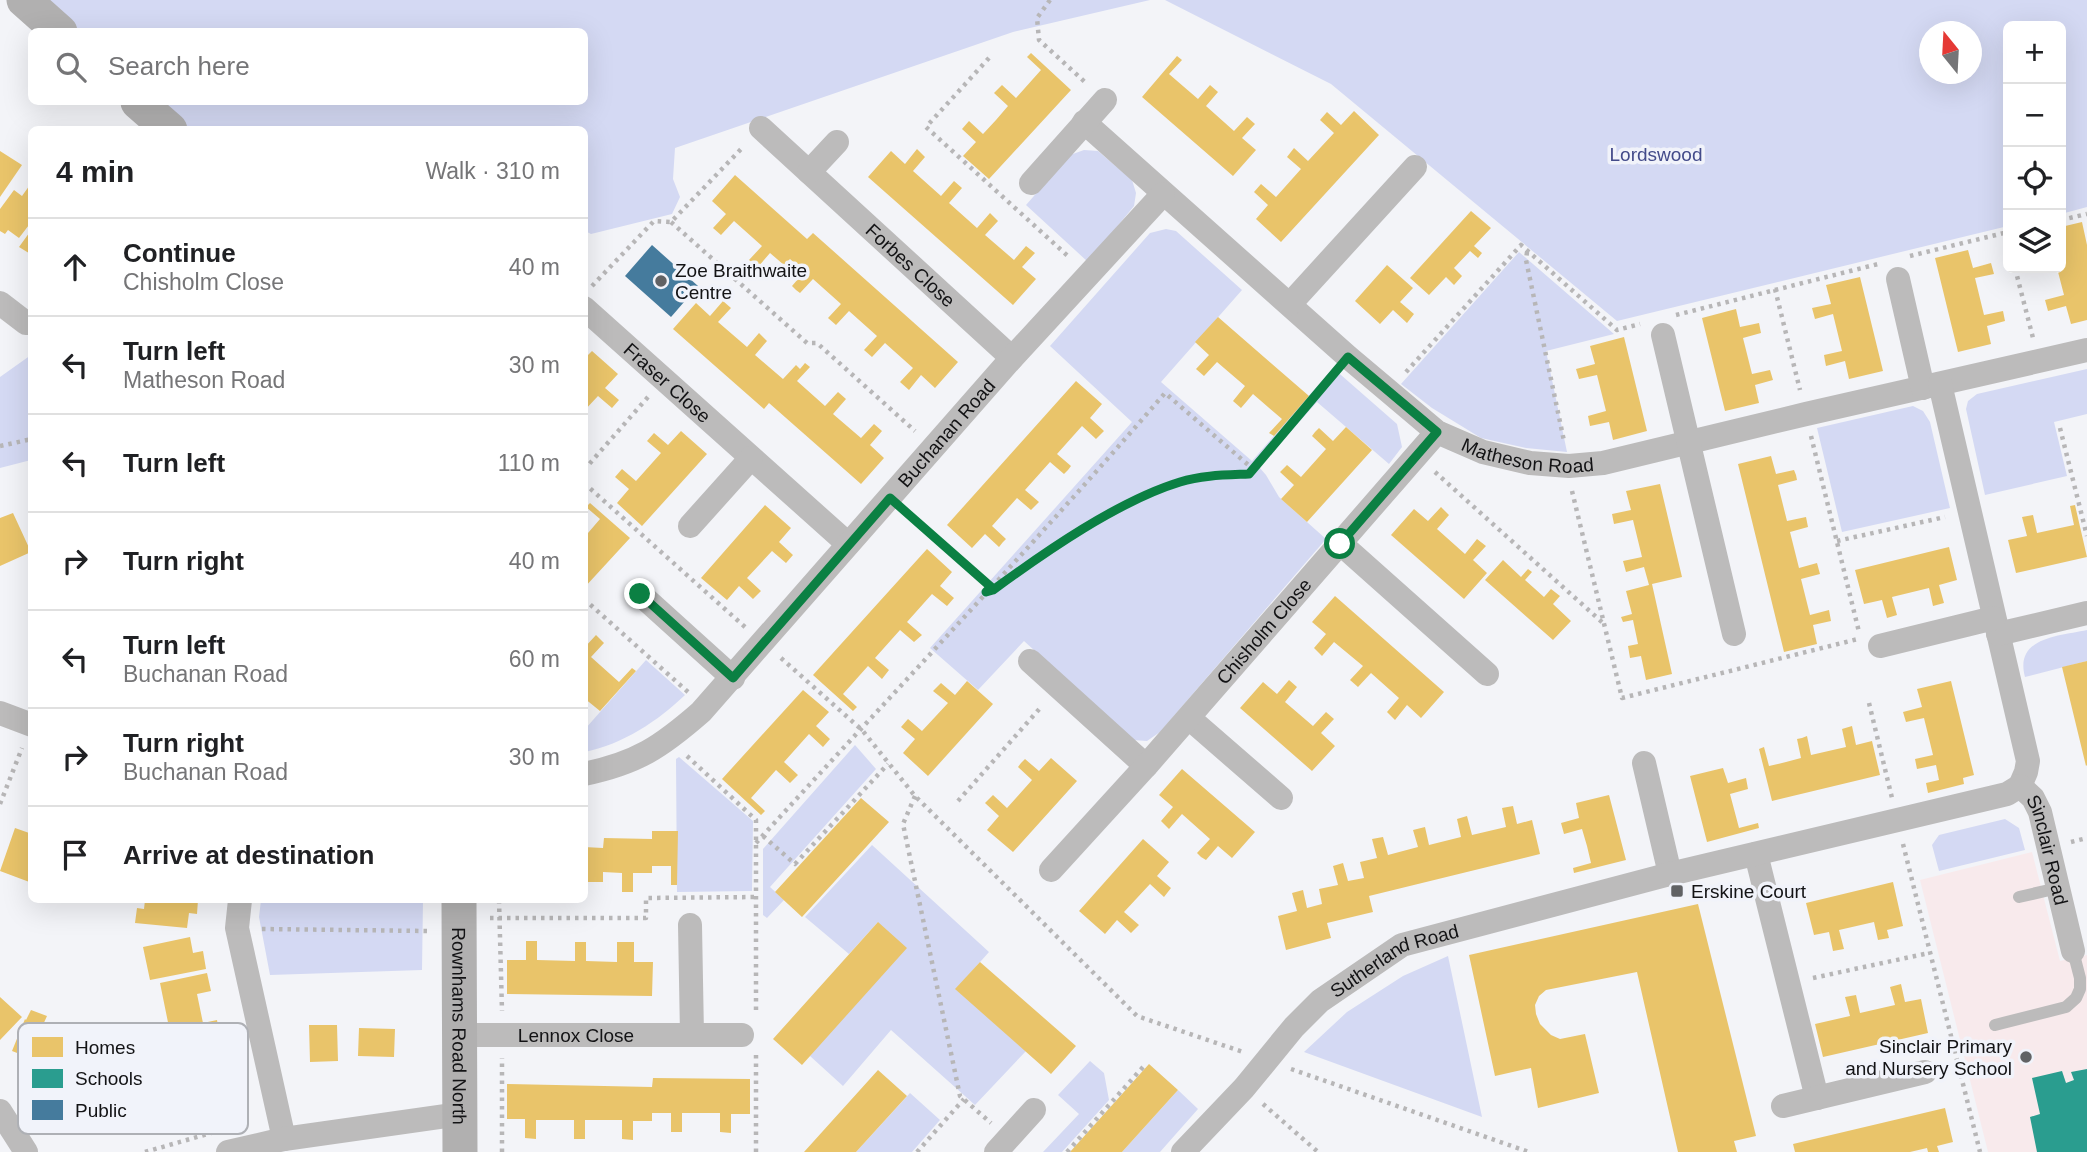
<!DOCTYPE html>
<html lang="en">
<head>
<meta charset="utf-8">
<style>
  :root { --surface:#fff; --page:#f2f2f2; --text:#202124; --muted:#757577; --line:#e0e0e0 }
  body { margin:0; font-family:Helvetica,sans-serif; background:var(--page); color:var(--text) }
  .controls { position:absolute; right:21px; top:21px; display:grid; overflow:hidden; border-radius:10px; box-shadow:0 7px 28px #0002 }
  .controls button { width:63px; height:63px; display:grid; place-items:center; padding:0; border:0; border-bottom:2px solid var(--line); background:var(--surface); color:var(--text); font:35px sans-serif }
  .compass { position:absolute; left:1919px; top:21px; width:63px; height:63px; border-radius:50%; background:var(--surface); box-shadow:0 7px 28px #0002; rotate:342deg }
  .stop { position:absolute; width:21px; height:21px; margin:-16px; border:5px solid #0b8043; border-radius:50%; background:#fff }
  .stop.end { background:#0b8043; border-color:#fff; box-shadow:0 2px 7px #0008 }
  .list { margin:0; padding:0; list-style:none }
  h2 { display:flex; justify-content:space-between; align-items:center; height:91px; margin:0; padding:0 28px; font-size:30px }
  h2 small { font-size:23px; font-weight:400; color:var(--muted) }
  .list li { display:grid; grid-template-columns:46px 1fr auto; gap:21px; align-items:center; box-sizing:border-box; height:98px; padding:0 28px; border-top:2px solid var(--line) }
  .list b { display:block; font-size:26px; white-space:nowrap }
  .list p { margin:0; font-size:23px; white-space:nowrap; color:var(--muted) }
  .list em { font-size:23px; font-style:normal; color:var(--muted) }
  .icon { flex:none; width:38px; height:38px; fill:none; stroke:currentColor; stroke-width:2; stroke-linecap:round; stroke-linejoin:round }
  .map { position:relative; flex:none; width:2087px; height:1152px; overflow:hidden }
  .search { position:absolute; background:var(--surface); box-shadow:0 7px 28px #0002; left:28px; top:28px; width:560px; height:77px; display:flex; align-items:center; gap:18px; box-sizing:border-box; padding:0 24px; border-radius:10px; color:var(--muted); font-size:26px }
  .panel { position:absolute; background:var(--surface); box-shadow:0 7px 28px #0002; left:28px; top:126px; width:560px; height:777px; border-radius:10px }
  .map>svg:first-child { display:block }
  .education { fill:#f8eaec }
  .green { fill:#d4d9f3; fill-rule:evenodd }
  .homes { fill:#e9c46a }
  .schools { fill:#2a9d8f }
  .public { fill:#457b9d }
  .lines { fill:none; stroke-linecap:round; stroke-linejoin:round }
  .path { stroke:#b7b6b7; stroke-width:4.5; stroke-dasharray:3.5 5; stroke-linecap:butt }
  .lane { stroke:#bcbbbb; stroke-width:12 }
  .street { stroke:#bcbbbb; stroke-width:24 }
  .secondary { stroke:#b1b0b0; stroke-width:35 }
  .route { stroke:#0b8043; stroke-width:9 }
  .poi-dot { fill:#616264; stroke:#f1f3fa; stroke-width:2.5 }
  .labels { text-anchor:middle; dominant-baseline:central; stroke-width:7; stroke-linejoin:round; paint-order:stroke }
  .park-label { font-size:19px; fill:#434b8a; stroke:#f1f3fa }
  .street-label { font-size:19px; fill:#131315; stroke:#f1f3fa }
  .poi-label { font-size:19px; fill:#131315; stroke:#f1f3fa; text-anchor:start }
  .key { fill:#f1f3fa; stroke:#aeb0b5; stroke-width:2 }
  .key-label { font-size:19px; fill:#131315 }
</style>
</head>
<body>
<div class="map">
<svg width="2087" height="1152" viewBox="0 0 2087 1152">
  <rect width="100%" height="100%" fill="#f3f4f8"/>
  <!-- education -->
  <path class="education" d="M2032,852L2060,961L2087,955V1152H1988L1920,880Z"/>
  <!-- green -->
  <path class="green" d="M43,0H1150L1013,32L675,148L673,179L680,197L672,214L591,234L585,231L584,130L190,129L158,102H584V32L78,31Z
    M1165,0H2087V207L2061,214V26H2008V226L1617,321L1331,84ZM1930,32H1972V74H1930Z
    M1084,150L1098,151L1132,180L1136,193L1134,206L1088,262L1026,205L1070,155Z
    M1166,229L1176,231L1242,290L1161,382L1252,461L1333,368L1397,424L1402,447L1389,464L1317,402L1259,467L1266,475L1279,497L1326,539L1160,732L1147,741L1133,740L1024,641L978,690L930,648L1132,422L1050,346L1150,233Z
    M1519,252L1614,334L1546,351L1567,452L1526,448L1481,438L1432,408L1401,384Z
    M31,355V460L0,468V377Z
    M2087,369V414L2054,422L2067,476L1985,495L1966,409L1968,401L1977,394Z
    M1913,406L1923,411L1930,422L1950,508L1842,532L1817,428Z
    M2087,630V661L2025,677C2014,637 2060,636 2087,630Z
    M646,660L685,695C658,721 623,744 585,752V729Z
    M855,745L876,769L770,887L784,900L767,918L763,915V849Z
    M679,757L753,821L752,891L677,892L676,759Z
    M2005,819L2019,828L2025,850L1939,871L1932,845L1939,835Z
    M872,845L989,952L956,989L1026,1051L975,1105L891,1030L843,1086L810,1056L878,922L849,954L805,917Z
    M261,900H423L422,970L270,975L259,917Z
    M1448,956L1482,1117L1304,1052L1347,1012L1403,976Z
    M1090,1061L1104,1073L1109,1100L1062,1152H1043L1079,1114L1058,1095Z
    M1178,1090L1198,1109L1160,1152H1122Z
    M910,1093L940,1120L912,1152H856Z"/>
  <!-- homes -->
  <path class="homes" d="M1031,53L1071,90L989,179L963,156L976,142L962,129L969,121L983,134L996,120L1008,106L994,93L1002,85L1016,98L1041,70L1027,57Z
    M1177,56L1182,60L1169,74L1198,99L1210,85L1218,92L1206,106L1234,131L1247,117L1255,124L1242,138L1256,150L1233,176L1142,97Z
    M1354,111L1379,135L1281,242L1256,219L1268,205L1254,192L1261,184L1276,197L1301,169L1287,157L1294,148L1308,161L1334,133L1320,120L1327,112L1341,125Z
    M917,149L925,157L913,171L941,196L954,181L962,188L949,203L977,228L990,213L998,221L985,235L1014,260L1026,246L1035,253L1022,267L1036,279L1013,305L868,177L891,151L905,164Z
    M0,151L22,165L0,197Z
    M735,175L807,239L813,233L958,362L935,388L921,375L909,390L900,382L913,368L885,343L872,357L864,350L877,336L849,311L836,325L828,318L841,304L813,279L800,293L796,290L792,286L804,272L790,259L784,265L770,253L758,267L749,260L762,246L734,221L721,235L713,228L726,214L712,201Z
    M32,182V221L19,238L8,230L5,234L0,231V209L14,190L22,196Z
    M1471,211L1491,228L1474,246L1482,253L1478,258L1470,251L1454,268L1462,276L1454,285L1446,277L1429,295L1410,278Z
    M2082,222L2087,245V320L2071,324L2066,306L2048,311L2045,300L2064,295L2057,268H2061V227Z
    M32,229V255L19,247Z
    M1968,250L1973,268L1991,263L1994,274L1975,278L1984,315L2003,311L2005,321L1987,326L1991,344L1958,352L1935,258Z
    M1387,265L1413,288L1400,302L1414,314L1407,323L1393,310L1380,324L1355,301Z
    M1860,277L1883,371L1849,379L1845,361L1826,366L1825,361L1824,355L1842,351L1833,314L1815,319L1812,308L1831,304L1826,285Z
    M723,301L731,308L718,322L747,347L759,333L767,341L755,355L783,379L796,365L800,369L805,363L810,367L797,381L825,406L838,392L846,399L833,414L861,438L874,424L882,431L870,445L884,458L861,484L769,403L764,409L673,329L696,303L710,316Z
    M1736,309L1740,327L1759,323L1761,333L1743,338L1752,374L1770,370L1773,380L1755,385L1759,403L1725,411L1702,318Z
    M1218,317L1309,396L1274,436L1269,433L1282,419L1253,394L1241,408L1233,401L1245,386L1217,362L1204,376L1196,369L1209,355L1195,342Z
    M1624,337L1647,431L1613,440L1609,422L1590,426L1588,416L1606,411L1597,375L1579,379L1576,369L1595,364L1590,346Z
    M592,351L618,374L605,388L619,400L612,408L598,396L584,411V359Z
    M1076,381L1102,404L1090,418L1104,431L1096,439L1082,426L1057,454L1071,466L1068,470L1064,474L1050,462L1025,490L1039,502L1031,510L1017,498L992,526L1006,539L1003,542L999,547L985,534L972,548L947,525Z
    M1346,427L1372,450L1307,522L1281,499L1294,485L1280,472L1287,465L1301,477L1326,449L1312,436L1315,432L1319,428L1333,441Z
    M681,431L707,454L642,526L617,503L629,489L615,477L622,469L636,481L661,453L647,441L654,433L668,445Z
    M1771,456L1776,474L1794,470L1796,475L1797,480L1778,485L1787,521L1806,517L1808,527L1790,532L1799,568L1817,563L1820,574L1801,579L1810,615L1829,610L1831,621L1813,625L1817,644L1784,652L1738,464Z
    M1660,484L1682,577L1652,584L1672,674L1646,680L1641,656L1630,658L1628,646L1638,644L1633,620L1623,622L1621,617L1632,614L1626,591L1649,585L1644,567L1626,572L1623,561L1642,557L1633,520L1614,524L1612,514L1631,510L1626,491Z
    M590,503L630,538L584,588V530L588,533L600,519L586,507Z
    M765,505L791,528L779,542L793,555L786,563L772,551L747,578L761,591L753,599L739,586L727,600L701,578Z
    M2075,505L2087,557L2016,573L2008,540L2027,536L2022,517L2033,515L2037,533L2074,525L2070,506Z
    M1441,507L1449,515L1437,529L1465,554L1477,539L1486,546L1473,560L1487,573L1464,599L1391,535L1414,509L1428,521Z
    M13,513L31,552L0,566V518Z
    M1949,547L1957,580L1939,585L1944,603L1933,606L1929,588L1892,597L1897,615L1887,618L1882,600L1864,604L1855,570Z
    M927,549L952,572L940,586L954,598L947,606L932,594L907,622L922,635L914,642L900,630L875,658L889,670L882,679L868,666L843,694L857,707L853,711L813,675Z
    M1503,560L1521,577L1528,569L1532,572L1525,580L1544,597L1551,589L1560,596L1553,604L1571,621L1553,640L1485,580Z
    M1335,596L1444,692L1421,718L1407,705L1395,720L1387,712L1399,698L1371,673L1358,687L1350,680L1363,666L1334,642L1322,656L1314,648L1326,634L1312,622Z
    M596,635L604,643L591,657L619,682L632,668L636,671L600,711L584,698V648Z
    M2087,661V765L2086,766L2062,667Z
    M1289,680L1297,687L1285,702L1313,726L1326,712L1334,719L1321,733L1335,746L1312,771L1240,708L1263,682L1277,694Z
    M967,681L993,704L928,776L903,753L915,739L901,727L908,719L922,731L948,703L933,691L941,683L955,695Z
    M1951,681L1974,775L1963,778L1964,784L1928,793L1926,783L1939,780L1936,765L1917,769L1915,759L1933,755L1924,718L1906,722L1903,712L1922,707L1917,689Z
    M803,690L829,712L816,726L830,739L823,747L809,734L784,762L798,775L790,783L776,770L751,798L765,811L761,815L722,779Z
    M1852,726L1856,745L1872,741L1880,775L1772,801L1759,749L1764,747L1769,766L1786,762L1801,758L1797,739L1802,738L1807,736L1811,755L1846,747L1842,729Z
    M1051,758L1077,781L1013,852L987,830L999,816L985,803L993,795L1007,808L1032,780L1018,767L1021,763L1025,759L1039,771Z
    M1723,768L1728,783L1746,778L1748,789L1730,794L1739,828L1758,823L1759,828L1707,842L1690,776Z
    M1182,769L1255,832L1232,858L1218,846L1206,860L1201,857L1197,853L1210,839L1182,814L1169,829L1161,821L1173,807L1159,795Z
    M1609,795L1626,860L1574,873L1573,868L1591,863L1587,846L1582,829L1564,834L1561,823L1579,818L1576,803Z
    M861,798L889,822L802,917L775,892Z
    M1513,806L1517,824L1532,820L1540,854L1369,896L1373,912L1327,923L1331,938L1286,950L1278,916L1297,911L1292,893L1303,890L1307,908L1322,904L1319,889L1338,885L1333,866L1343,863L1348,881L1364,878L1360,862L1377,858L1372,839L1383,837L1388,855L1418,847L1413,830L1425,827L1429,845L1461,837L1457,819L1467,816L1472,835L1506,827L1502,808Z
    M15,828L32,834V883L0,871Z
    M652,831H678L677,885H671V866H652V873H633V892H622V873L603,872V882H584V847L603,848L604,838L652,839Z
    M1143,839L1169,862L1157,876L1171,888L1164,897L1150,884L1124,912L1139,925L1131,933L1117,920L1105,934L1079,911Z
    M1893,882L1903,926L1887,930L1889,938L1878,940L1874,922L1839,930L1844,949L1833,951L1829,932L1814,935L1806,903Z
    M145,900H198L197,914L189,913L187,928L135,923L137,908L144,909Z
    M1698,904L1756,1136L1734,1141L1737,1152H1678L1637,972L1546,990L1539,996L1535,1005L1536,1014L1540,1024L1551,1035L1560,1039L1585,1034L1599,1093L1538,1108L1531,1068L1495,1076L1469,955Z
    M878,922L907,948L802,1065L773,1039Z
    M190,937L193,953L203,951L206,969L150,980L143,947Z
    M526,941H537V960L575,961V942H586V961L617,962V942H634V962H653L652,996L507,994V960H526Z
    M980,962L1076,1046L1051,1074L955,989Z
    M207,973L211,991L197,994L203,1023L217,1020L220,1038L173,1047L160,983Z
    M1901,984L1905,1002L1921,999L1928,1033L1823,1057L1815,1024L1850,1016L1845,997L1856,995L1860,1013L1895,1005L1890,987Z
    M0,997L22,1017L0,1040Z
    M31,1010L47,1016L42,1027L57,1033L41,1072L27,1066L30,1058L12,1051L25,1019L26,1020Z
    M309,1025H337L338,1061L310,1062Z
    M359,1028L395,1029L394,1057L358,1056Z
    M1149,1064L1178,1090L1122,1152H1070Z
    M878,1070L907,1096L856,1152H804Z
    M653,1078L750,1079V1114H731V1133L720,1132V1113H682V1132H671V1113H652V1121H633V1140L622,1139V1120H585V1139H574V1120H536V1139L525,1138V1119H507V1084L652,1087Z
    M1945,1108L1953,1142L1937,1146L1939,1152H1928L1927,1148L1910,1152H1795L1793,1144Z"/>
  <!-- schools -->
  <path class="schools" d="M2087,1069V1152H2037L2030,1117L2040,1114L2032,1078L2062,1071L2066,1083L2074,1080L2071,1072Z"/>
  <!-- public -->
  <path class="public" d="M652,245L698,286L671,317L625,276Z"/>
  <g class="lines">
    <!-- path -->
    <path class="path" d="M1050,0L1037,18L1039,40L1086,83
      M989,58L926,127L1070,258
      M2061,220L2087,214
      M671,222L807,343H817L915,431
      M1527,252L1526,260L1564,441
      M1910,256L2008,232
      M2015,268L2033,338
      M592,286L654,221L671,222L744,146
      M1775,289L1800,390
      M1676,315L1878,264
      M1406,372L1521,245L1617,330L1640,324
      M2060,428L2087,536
      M1811,436L1859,632
      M0,446L32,439
      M584,470L648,397
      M1435,472L1603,623
      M584,483L745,627
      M1572,491L1622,698L1858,639
      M909,514L991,587
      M1837,541L1945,517
      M989,591L1090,526L1155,491L1181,482L1204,477L1249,474L1331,376
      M584,599L688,692
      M781,658L862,730L915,796L1137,1016L1243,1052
      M1869,703L1892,798
      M687,756L756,820V1015
      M915,796L903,824L960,1096L991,1123
      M958,801L1042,706
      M0,804L22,748
      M763,836L795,864L888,764
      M2071,842L2087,838
      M756,843C893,693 1033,546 1165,393L1253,469
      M1903,844L1980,1152
      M499,900L502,1011
      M490,918H646V898L756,897
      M262,929L428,931
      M1813,978L1929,953
      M756,1055V1152
      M1291,1069L1529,1152
      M1263,1104L1318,1152
      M145,1152L211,1133
      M502,1152V1058
      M917,1152L964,1099
      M1067,1152L1143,1067"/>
    <!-- lane -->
    <path class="lane" d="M2019,897L2058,888
      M1995,1025L2066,1007L2076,998L2080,989V978L2073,951"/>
    <!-- street -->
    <g class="street">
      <path id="s1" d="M1084,122L1348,357L1437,432L1483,452L1530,463L1569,466L1603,463L1806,414L2087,350"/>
      <path id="s2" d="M761,128L1012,358"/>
      <path d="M809,172L837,142"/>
      <path d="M1031,183L1105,100"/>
      <path d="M1898,279L1923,388"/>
      <path d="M0,303L26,323"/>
      <path d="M1290,304L1415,167"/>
      <path id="s3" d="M584,308L848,544"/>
      <path d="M1663,335L1734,634"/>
      <path d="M1940,384L2028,761L2026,772L2020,786"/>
      <path d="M690,526L751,458"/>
      <path d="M1341,544L1487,674"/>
      <path d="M640,594L733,678"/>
      <path d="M1998,634L2087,613"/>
      <path d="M1880,646L1994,618"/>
      <path d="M1030,661L1146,766"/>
      <path d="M0,713L32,725"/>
      <path d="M1189,718L1281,798"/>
      <path d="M1644,763L1670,874"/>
      <path id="s4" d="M584,774C637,763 661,747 701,712L1012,358L1163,194"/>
      <path id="s5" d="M2020,786L2033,798L2040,812L2073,951"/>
      <path d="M1756,854L1817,1098"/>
      <path id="s6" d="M1051,870L1146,766L1437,432"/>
      <path d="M240,900L237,928L284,1139"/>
      <path d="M690,925L692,1035"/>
      <path id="s7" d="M460,1035H742"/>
      <path d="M1783,1106L1925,1072"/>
      <path d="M0,1111L26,1152"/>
      <path d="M228,1152L284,1139L460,1114"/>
      <path d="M996,1152L1034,1110"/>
      <path id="s8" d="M1183,1152L1244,1088L1294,1027L1320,1001L1402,945L1670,874L2007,794L2020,786"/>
    </g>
    <!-- secondary -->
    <g class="secondary">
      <path d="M24,0L60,32"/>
      <path d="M138,102L170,130"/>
      <path id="s9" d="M459,900L460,1152"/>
    </g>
  </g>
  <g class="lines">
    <!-- route -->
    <path class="route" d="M640,594L733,678L890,498L991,587L986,592L993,590C1045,552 1118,501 1180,482C1202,475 1226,475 1249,474L1348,357L1437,432L1340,544"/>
  </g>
  <!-- markers -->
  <g class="poi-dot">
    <circle cx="661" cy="281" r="7"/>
    <rect x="1670" y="884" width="14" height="14" rx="3.5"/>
    <circle cx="2026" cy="1057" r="7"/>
  </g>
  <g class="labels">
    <!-- park labels -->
    <g class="park-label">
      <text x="1656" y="154">Lordswood</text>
    </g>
    <!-- street labels -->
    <g class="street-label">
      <text stroke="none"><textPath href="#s2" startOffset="203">Forbes Close</textPath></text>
      <text stroke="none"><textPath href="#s3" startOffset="112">Fraser Close</textPath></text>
      <text stroke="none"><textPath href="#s4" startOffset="506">Buchanan Road</textPath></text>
      <text stroke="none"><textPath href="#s1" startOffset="565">Matheson Road</textPath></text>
      <text stroke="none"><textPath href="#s6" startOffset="320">Chisholm Close</textPath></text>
      <text stroke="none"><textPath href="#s5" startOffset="72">Sinclair Road</textPath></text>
      <text stroke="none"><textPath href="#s8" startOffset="290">Sutherland Road</textPath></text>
      <text stroke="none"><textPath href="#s9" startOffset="126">Rownhams Road North</textPath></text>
      <text stroke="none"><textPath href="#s7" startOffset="116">Lennox Close</textPath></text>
    </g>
    <!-- poi labels -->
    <g class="poi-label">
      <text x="675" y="270">Zoe Braithwaite<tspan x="675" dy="22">Centre</tspan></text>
      <text x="1691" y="891">Erskine Court</text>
      <text x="2012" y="1046" text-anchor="end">Sinclair Primary<tspan x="2012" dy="22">and Nursery School</tspan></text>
    </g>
  </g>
  <!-- legend -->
  <rect x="18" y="1023" width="230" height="111" rx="10" class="key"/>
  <rect x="32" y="1037" width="31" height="20" fill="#e9c46a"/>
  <rect x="32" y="1069" width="31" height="19" fill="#2a9d8f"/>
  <rect x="32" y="1100" width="31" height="20" fill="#457b9d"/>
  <g class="key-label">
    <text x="75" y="1054">Homes</text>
    <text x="75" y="1085">Schools</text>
    <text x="75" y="1117">Public</text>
  </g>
</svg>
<div class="controls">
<button>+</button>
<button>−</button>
<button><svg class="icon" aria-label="locate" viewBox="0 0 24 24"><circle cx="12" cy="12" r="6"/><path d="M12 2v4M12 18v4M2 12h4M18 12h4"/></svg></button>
<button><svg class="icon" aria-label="layers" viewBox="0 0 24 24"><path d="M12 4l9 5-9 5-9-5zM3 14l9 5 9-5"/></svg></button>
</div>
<svg class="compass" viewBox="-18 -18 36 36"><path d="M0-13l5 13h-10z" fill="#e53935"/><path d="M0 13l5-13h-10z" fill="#757577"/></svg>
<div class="stop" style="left:1340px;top:544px"></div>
<div class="stop end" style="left:640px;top:594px"></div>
<div class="search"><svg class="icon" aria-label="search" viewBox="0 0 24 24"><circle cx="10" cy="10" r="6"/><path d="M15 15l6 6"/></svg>Search here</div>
<section class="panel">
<h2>4 min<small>Walk · 310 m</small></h2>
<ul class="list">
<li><svg class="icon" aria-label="ahead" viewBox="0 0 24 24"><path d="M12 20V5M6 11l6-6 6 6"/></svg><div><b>Continue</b><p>Chisholm Close</p></div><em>40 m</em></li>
<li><svg class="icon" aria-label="left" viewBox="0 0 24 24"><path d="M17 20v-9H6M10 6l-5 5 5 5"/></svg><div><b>Turn left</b><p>Matheson Road</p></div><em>30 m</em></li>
<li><svg class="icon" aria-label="left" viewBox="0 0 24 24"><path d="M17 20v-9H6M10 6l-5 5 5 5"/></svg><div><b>Turn left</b></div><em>110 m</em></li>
<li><svg class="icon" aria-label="right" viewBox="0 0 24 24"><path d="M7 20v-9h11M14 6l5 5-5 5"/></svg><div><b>Turn right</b></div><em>40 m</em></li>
<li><svg class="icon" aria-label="left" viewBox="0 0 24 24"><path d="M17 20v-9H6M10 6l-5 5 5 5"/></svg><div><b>Turn left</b><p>Buchanan Road</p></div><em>60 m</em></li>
<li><svg class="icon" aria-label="right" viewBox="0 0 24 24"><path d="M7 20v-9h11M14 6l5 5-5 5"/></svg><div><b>Turn right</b><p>Buchanan Road</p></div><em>30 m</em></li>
<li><svg class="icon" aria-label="arrive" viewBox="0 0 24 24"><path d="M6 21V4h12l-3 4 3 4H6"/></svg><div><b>Arrive at destination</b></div></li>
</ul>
</section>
</div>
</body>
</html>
